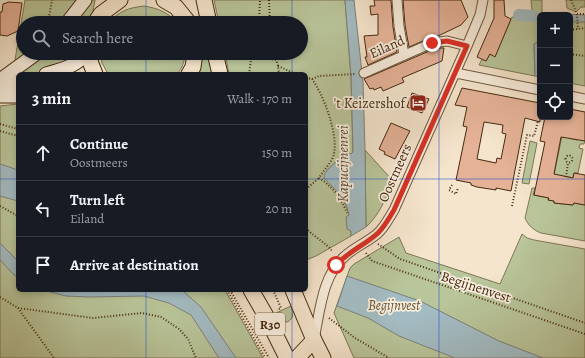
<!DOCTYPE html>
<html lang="en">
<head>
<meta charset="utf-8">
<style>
  :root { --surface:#171b24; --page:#20242c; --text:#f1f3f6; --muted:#9ea1a6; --line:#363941 }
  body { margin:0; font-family:Alegreya,serif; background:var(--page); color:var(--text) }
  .controls { position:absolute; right:12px; top:12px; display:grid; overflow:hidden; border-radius:6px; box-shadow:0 2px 6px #0003 }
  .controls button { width:36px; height:36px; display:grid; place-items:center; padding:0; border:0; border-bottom:1px solid var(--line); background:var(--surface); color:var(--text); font:20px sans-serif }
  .stop { position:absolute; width:12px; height:12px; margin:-9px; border:3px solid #d93025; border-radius:50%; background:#fff }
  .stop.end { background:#d93025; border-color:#fff; box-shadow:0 1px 4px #0008 }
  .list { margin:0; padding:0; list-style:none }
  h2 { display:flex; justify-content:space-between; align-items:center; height:52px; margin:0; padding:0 16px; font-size:17px }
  h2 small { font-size:13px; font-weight:400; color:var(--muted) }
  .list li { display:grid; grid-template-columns:26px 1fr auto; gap:12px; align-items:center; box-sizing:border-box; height:56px; padding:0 16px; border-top:1px solid var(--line) }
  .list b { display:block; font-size:15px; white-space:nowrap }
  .list p { margin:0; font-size:13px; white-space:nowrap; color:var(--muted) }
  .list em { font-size:13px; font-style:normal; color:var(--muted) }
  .icon { flex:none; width:22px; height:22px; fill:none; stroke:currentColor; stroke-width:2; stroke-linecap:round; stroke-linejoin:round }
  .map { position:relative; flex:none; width:585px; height:358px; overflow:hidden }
  .search { position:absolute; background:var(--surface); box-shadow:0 2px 6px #0003; left:16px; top:16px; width:292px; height:44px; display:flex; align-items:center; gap:10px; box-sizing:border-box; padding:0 14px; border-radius:22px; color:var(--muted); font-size:15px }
  .panel { position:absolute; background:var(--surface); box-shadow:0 2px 6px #0003; left:16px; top:72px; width:292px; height:220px; border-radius:6px }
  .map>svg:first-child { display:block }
  .green { fill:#b9c59a; stroke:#7f7754 }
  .water { fill:#a3bcc3; stroke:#7d817b }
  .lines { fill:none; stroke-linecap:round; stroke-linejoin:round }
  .canal { stroke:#a3bcc3; stroke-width:12 }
  .building { fill:#e5b297; stroke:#45290e; fill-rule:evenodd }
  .minor-casing { stroke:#71583e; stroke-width:11 }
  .secondary-casing { stroke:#45290e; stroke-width:15 }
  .primary-casing { stroke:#45290e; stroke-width:17 }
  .path { stroke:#45290e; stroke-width:2; stroke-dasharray:1 2; stroke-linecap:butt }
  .minor { stroke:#f8eede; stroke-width:9 }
  .secondary { stroke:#f8eede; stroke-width:13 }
  .primary { stroke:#f5e5cd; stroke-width:15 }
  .route { stroke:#d93025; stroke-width:5 }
  .grid { fill:none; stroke:#1d4ed8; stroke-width:1; stroke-opacity:0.55 }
  .labels { text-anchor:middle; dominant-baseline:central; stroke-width:3.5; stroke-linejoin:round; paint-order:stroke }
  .shield { fill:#f8eede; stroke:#7b644c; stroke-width:1 }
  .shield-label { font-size:13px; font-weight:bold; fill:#45290e }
  .street-label { font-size:14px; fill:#45290e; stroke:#f8eede }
  .poi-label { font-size:14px; fill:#45290e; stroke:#f8eede; text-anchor:end }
  .park-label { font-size:14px; font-style:italic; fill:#625031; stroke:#f8eede }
  .water-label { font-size:15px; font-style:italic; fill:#5c4e3b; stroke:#f8eede }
</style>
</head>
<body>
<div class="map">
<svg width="585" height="358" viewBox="0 0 585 358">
  <rect width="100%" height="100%" fill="#f5e5cd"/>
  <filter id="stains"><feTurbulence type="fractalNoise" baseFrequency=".005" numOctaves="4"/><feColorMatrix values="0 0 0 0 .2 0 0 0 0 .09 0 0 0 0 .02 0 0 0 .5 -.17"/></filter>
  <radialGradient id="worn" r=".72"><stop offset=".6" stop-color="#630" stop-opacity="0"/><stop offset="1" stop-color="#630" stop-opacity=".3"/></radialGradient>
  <!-- green -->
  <path class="green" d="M25,0H79L61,23H23V53H30L14,66Z
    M90,0H95L92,16L88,23H73Z
    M214,0H345L351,76L353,152L351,155L346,153L328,169L324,178C328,182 333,185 336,189C347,202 352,220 351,236L316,256L306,260V74H229L225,53H301V23H219Z
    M531,0H542V15H540V43L538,42L534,44L535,76L479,65L482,59L486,61L490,54L495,56L512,17L533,20Z
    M566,0H585V7H581L576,12L567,8Z
    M144,6C157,8 168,12 177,23H108C120,11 127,8 144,6Z
    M570,21L585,22V86L570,83Z
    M43,53H79L67,64L35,74H18V79L10,77Z
    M100,53H185C185,60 182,69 177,74H108L102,63Z
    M203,53H211L215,74H198Z
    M18,104V290H225L263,358H0V106Z
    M563,131L569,138L577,140L584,135L585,140L584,144H580L579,148L583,149L578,173H574L573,177L576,184L570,177L562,176L555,180H553Z
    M530,141L537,143L529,184L522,183Z
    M365,150L393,181C386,198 380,214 366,227Z
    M532,188H535L533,195L549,198L548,200L554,201V203L573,205L574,203L585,205V241L541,233C533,230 528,225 525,218Z
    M522,234L527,238L534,240L585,249V358H354L334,313L350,268L354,264L399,237L406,253L500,284Z
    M291,306L293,312L292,318L288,322L282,321L276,313Z"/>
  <!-- water -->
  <path class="water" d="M345,0H354L363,82L365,150L366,227L351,236V231L347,229L346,217L349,215C346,198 335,190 324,178V175L328,169L346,153L351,154L353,152L351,76Z
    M542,13L585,15V22H570V15H542Z
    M538,42L540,43V77L535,76L534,44Z
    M0,164L18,170V201L0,196Z
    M0,243L18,261V277L14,275L0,260Z
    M347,276L420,301L499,341L543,358H455L399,336L368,318L337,306Z
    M43,290H180L183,291L201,307L236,358H219L191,315L169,303L144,296L89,297L66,296Z"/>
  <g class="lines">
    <!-- canal -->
    <path class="canal" d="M519,15L533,16"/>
  </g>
  <!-- building -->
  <path class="building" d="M374,0H391L393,27L397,52L368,65L365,57H367L364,36L378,35V14L371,15L370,6H375Z
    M403,0H461L468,17L461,25L438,36L430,38L409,47L405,25Z
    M494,0H504L505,16L511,19L495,57L490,54L486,61L477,57L494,18Z
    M9,2L22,3L18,31L7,36L0,35V12H2L3,4Z
    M440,48H444L442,61L402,78L404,82L383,91L381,87L374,90L373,88L370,89L364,79L434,49Z
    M462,88L540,103V122L525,118L511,191L496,188V190L477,187L471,185V183L456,180L467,127L463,126L467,107L455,105ZM484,122L503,125L502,133L506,134L501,159L497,158L496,163L477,159Z
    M412,93L429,99L422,113L407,107Z
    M570,109L585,112V141L561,137L554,174L573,178L574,173L585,175V205L574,203L573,205L554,203V201L548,200L549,198L534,195L545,142L540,141L545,117H570Z
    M391,123L410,131L395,159L384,154L385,152L379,149Z"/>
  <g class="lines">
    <!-- minor casing -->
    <g class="minor-casing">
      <path id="minor" d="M397,0L399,26L404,55
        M364,73L432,43L447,41L467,46
        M456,73L540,90
        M570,96L585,99
        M314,339C320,312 322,276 344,257C353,248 366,243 377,234C384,228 389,218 394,210L467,46L480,15L483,0"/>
    </g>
    <!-- secondary casing -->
    <g class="secondary-casing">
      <path id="secondary" d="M67,23L85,0
        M46,74C61,69 77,67 86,53
        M0,80L37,53
        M0,89L18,83
        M0,96H18"/>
    </g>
    <!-- primary casing -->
    <g class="primary-casing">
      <path id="primary" d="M164,0L176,7L189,23
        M204,0L209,23
        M95,23L101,14L120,0
        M89,53L91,64L95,74
        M215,53L220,74
        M189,74L193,67L195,53
        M251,290L266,316L287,358
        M293,290L314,340L323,358
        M297,358L314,340"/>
    </g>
    <!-- path -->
    <path class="path" d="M269,0L270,23
      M571,0L577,14L578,29
      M577,14H585
      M45,23L49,17L52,0
      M259,23L260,0
      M570,30L585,28
      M266,53L271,59L277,60
      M275,53L278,66L279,74
      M570,54L585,56
      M278,66L296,74
      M249,74L252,53
      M306,78L312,79C324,96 338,133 334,154C332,162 323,171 319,178C333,187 341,198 347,213
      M312,79L319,76L355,74
      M0,124L18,129
      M0,131L18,136
      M565.5 159a3.5 3.5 0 1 1 7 0a3.5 3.5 0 1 1-7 0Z
      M566,177L568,163
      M452,185L449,190L456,194L458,188
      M306,189L319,178
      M0,206L18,216
      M512,206L527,135L534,136L538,121
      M306,228C314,237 325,242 332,251
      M378,244L400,259L585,323
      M366,253L372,261L585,334
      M306,258L307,263L306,264
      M227,290L265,358
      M230,290L269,358
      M273,290L281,308L277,310
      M0,297L18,308L54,358
      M18,308L93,318L142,313L161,317L179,329L188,339L196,358
      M329,318L355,338L389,358"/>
    <!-- minor -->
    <use href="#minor" class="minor"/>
    <!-- secondary -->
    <use href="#secondary" class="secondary"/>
    <!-- primary -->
    <use href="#primary" class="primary"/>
  </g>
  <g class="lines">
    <!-- route -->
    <path class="route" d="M336,265C349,251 365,245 378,233C385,226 389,218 394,210L467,46L447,41L432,43"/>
  </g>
  <!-- grid -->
  <path class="grid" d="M146,0V23M292,0V23M439,0V358M146,53V74M292,53V74M0,179H18M306,179H585M146,290V358M292,290V358"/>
  <!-- icons -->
  <defs>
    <g id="hotel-square" transform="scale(0.9)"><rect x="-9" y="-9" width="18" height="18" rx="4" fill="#8f2418" stroke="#f8eede"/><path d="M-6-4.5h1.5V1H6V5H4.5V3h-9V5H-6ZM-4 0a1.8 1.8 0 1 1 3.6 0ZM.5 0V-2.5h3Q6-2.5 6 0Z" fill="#fff"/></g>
  </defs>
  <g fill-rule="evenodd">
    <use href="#hotel-square" x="418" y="103"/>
  </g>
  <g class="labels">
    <!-- shield labels -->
    <rect class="shield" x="255" y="313" width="30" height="22" rx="3"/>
    <g class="shield-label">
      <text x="270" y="324">R30</text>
    </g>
    <!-- street labels -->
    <g class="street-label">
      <text transform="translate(387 47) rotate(-24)">Eiland</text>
      <text transform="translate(395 173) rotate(-66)">Oostmeers</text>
      <text transform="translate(476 287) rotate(18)">Begijnenvest</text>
    </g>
    <!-- poi labels -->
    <g class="poi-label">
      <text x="405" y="103">'t Keizershof</text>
    </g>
    <!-- park labels -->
    <g class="park-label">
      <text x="394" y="305">Begijnvest</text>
    </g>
    <!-- water labels -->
    <g class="water-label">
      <text transform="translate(343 164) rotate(-90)">Kapucijnenrei</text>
    </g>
  </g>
  <rect width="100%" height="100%" filter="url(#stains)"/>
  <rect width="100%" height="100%" fill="url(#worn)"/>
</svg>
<div class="controls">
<button>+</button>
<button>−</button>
<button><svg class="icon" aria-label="locate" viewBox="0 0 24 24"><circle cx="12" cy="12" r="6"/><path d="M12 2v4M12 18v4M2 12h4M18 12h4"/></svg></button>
</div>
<div class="stop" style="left:336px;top:265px"></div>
<div class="stop end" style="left:432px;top:43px"></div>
<div class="search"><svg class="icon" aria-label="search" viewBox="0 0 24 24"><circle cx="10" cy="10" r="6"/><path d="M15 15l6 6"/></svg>Search here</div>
<section class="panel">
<h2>3 min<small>Walk · 170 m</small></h2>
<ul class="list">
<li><svg class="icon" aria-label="ahead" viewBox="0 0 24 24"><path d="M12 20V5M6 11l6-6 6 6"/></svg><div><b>Continue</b><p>Oostmeers</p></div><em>150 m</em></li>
<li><svg class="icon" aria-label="left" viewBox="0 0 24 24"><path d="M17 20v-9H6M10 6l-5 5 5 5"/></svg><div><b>Turn left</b><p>Eiland</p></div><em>20 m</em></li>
<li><svg class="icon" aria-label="arrive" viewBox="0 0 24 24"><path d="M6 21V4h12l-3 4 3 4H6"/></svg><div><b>Arrive at destination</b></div></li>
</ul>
</section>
</div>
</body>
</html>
